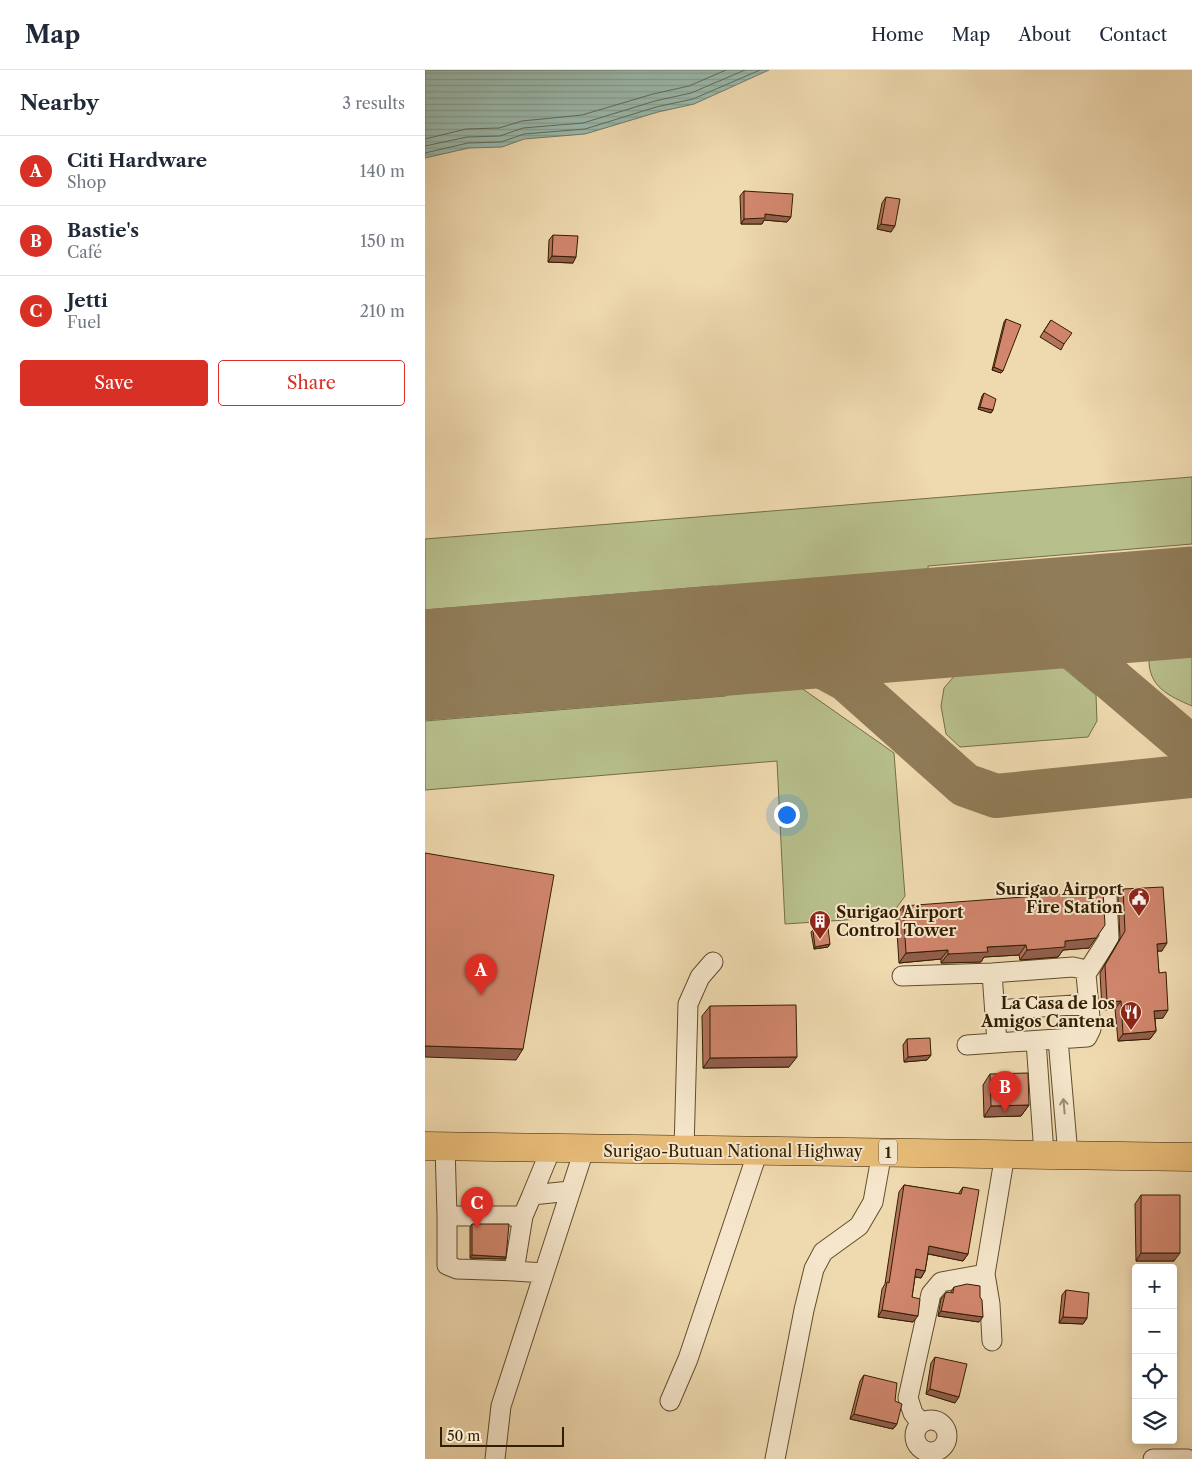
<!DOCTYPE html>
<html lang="en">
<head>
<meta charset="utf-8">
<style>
  :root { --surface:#fff; --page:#f2f2f3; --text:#1f2937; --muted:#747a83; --line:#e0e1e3; --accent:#d93025 }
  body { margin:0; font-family:"Libre Caslon Text",serif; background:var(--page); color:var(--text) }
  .controls { position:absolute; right:15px; bottom:15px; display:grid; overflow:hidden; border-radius:5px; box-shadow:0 2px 8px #0003 }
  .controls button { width:45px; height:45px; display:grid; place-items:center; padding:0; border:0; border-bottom:1px solid var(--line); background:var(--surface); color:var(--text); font:25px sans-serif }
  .scale { position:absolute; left:15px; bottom:12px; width:124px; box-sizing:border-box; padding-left:5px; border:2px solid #321e00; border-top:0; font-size:14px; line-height:18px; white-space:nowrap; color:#321e00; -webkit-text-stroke:4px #f5e6cb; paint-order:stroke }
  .you { position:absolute; left:361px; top:744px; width:18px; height:18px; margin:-12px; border:4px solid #fff; border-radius:50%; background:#1a73e8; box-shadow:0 0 0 8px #1a73e833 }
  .badge { display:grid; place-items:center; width:32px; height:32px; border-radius:50%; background:var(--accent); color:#fff; font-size:16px; font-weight:700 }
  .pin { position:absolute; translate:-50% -41px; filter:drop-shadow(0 1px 2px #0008) }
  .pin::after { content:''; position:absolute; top:26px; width:18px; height:15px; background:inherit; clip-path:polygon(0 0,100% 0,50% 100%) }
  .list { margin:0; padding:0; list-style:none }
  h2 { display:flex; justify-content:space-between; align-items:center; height:65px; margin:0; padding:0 20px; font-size:21px }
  h2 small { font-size:16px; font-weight:400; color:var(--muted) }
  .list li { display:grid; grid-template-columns:32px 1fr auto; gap:15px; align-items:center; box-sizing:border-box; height:70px; padding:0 20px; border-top:1px solid var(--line) }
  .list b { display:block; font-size:19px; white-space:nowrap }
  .list p { margin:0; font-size:16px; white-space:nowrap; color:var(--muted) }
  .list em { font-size:16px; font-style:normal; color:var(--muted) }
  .actions { display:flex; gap:10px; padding:15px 20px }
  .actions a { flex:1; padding:11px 0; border:1px solid var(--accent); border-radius:5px; text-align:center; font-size:18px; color:var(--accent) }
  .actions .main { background:var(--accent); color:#fff }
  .icon { flex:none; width:28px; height:28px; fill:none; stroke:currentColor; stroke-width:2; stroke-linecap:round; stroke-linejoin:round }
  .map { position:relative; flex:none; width:767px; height:1389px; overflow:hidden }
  header { display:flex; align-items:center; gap:30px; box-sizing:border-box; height:70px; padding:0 25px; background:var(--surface); border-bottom:1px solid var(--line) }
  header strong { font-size:24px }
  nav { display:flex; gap:28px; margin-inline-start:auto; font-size:18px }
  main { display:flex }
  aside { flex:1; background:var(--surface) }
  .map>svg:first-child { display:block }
  .green { fill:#b7bf8c; stroke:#746e46 }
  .water { fill:url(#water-rules); stroke:#707c68 }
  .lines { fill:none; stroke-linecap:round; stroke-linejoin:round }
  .shore { stroke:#666c57; stroke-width:1 }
  .taxiway { stroke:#907c58; stroke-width:44 }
  .runway { stroke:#907c58; stroke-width:111 }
  .minor-casing { stroke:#614d2c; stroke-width:21 }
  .highway-casing { stroke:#321e00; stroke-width:29 }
  .minor { stroke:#f5e6cb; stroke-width:19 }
  .highway { stroke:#e8bc78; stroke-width:28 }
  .wall { fill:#b4735e; stroke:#321e00 }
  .shaded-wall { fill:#925e4c; stroke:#321e00 }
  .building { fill:#d1866d; stroke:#321e00 }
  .oneway { stroke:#9d8c70 }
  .labels { text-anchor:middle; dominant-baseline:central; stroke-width:4; stroke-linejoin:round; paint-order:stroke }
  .shield { fill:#f5e6cb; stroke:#6c5a3d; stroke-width:1 }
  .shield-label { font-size:15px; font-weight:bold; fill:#321e00 }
  .poi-label { font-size:16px; font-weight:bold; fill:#321e00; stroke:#f5e6cb; text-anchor:end }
  .street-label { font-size:16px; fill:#321e00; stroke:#f5e6cb }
</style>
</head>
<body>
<header>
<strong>Map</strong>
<nav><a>Home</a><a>Map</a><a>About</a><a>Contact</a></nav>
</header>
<main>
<aside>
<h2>Nearby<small>3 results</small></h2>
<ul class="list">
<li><span class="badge">A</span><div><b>Citi Hardware</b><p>Shop</p></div><em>140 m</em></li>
<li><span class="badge">B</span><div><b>Bastie's</b><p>Café</p></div><em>150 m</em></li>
<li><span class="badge">C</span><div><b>Jetti</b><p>Fuel</p></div><em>210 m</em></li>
</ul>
<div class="actions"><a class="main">Save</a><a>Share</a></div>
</aside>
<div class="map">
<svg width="767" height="1389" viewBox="0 0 767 1389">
  <defs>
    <pattern id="water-rules" width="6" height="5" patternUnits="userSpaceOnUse" patternTransform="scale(1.25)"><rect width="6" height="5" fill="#9abaae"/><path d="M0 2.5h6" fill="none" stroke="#859f94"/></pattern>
  </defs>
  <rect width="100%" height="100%" fill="#efd9af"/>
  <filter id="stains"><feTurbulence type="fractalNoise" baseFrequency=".004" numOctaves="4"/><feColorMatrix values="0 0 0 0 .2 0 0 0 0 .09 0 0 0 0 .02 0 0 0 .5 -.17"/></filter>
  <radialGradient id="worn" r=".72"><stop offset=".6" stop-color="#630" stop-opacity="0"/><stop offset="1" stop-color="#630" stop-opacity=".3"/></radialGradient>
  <!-- green -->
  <path class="green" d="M767,407V474L503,496L504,515L291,533L289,516L0,540V469Z
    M767,585V636C744,626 723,617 724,588Z
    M636,596L671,625L672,651L663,667L535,677L521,664L516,636L519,618L531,604Z
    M330,607L332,621L375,617L469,683L480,826L465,847L360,854L352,691L0,720V651L301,626L300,609Z"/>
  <!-- water -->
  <path class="water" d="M0,0H344L269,34L233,42L160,64L99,69L77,77L44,78L0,88Z"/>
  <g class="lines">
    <!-- shore -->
    <path class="shore" d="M0,69L41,59L74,58L97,51L157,45L228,24L264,16L301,0
      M0,76L42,67L75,66L98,58L158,53L230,31L266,23L320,0
      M0,83L43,73L76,72L99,64L160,59L231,37L268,29L335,0"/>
    <!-- taxiway -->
    <path class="taxiway" d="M611,545L767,678
      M331,568L370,582L422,610L540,715L571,726L767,706"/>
    <!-- runway -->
    <path class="runway" d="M0,595L767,532"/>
    <!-- minor casing -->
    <g class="minor-casing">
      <path id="minor" d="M567,903L572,973
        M661,904L684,868L682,827
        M477,906L567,903L648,897L657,899L661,904L666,959L662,967L542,975
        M570,940L664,934
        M633,969L643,1085
        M611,971L619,1084
        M20,1076L22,1146H98
        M259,1080L263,934L275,907L288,892
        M107,1125L126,1079
        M22,1146V1195L32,1199L89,1201
        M119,1203L89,1201L98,1146L107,1125L145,1121
        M567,1271L565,1234L560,1204L580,1084
        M245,1331L263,1289L333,1081
        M490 1366a16 16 0 1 1 32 0a16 16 0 1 1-32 0Z
        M496,1353L488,1343L483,1328L506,1224L516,1212L560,1204
        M70,1389L76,1336L159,1080
        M350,1389L379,1240L389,1199L398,1182L434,1156L448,1132L457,1082
        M728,1389H762"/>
    </g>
    <!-- highway casing -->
    <g class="highway-casing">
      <path id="highway" d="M0,1076L767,1087"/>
    </g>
    <!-- minor -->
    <use href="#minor" class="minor"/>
    <!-- highway -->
    <use href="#highway" class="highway"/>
  </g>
  <!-- wall -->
  <path class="wall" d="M319,121L366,147L362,152L339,150L337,154H316L315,126Z
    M461,127L466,162L452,159L457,133Z
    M128,165L148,193L123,192L124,170Z
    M581,249L578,301L576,303L567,300L579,252Z
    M626,250L639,274L636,280L615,267Z
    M559,323L568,340L566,343L553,339L557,326Z
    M698,819L737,881H732L738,948H730L731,961L725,969L693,971L690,939L677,940L675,903L695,868L693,827Z
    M478,836L664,878L638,880L633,887L595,890L594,885L559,887L556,892L516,893V889L474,893L471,846Z
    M388,860L405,874L403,877L389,879L386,862Z
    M285,936L364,997L278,998L277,946Z
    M482,969L506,985L502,990L479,992L478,975Z
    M565,1004L604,1035L596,1046L559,1047L558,1015Z
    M479,1115L533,1124L538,1117L543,1184L538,1191L503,1184L500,1201L496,1208L490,1207L487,1227L488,1252L453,1247L457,1219L460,1214L474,1122Z
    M716,1125L749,1191H711L710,1134Z
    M47,1154L81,1187L80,1189L45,1188V1157Z
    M529,1217L554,1252L513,1246L516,1229L522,1222L525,1223Z
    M641,1220L662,1248L658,1254L634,1253L637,1225Z
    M510,1287L530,1333L501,1324L506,1293Z
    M439,1305L472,1354L468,1359L425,1349L435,1311Z"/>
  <!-- shaded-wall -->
  <path class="shaded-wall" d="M340,144L366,147L362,152L339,150L337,154H316L319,149Z
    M456,154L470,156L466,162L452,159Z
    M127,186L151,187L148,193L123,192Z
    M569,297L578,301L576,303L567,300Z
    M555,337L568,340L566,343L553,339Z
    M671,868L664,878L638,880L633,887L595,890L602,880L640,871Z
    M742,873L737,881H727L732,874Z
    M405,874L403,877L389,879L390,877Z
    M601,875L594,885L559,887L556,892L516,893L523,884L562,877Z
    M523,880L516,889L474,893L481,883Z
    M696,931L690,939L677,940L682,932Z
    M743,940L738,948L724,949L729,941Z
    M731,961L725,969L693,971L698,964Z
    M0,976L98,979L91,990L0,987Z
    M506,985L502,990L479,992L483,987Z
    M372,987L364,997L278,998L285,988Z
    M604,1035L596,1046L559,1047L566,1036Z
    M504,1176L543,1184L538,1191L499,1183Z
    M716,1183H755L749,1191H711Z
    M47,1185L81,1187L80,1189L45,1188Z
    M491,1199L500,1201L496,1208L486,1206Z
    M457,1240L493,1246L488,1252L453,1247Z
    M516,1241L558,1247L554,1252L513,1246Z
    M638,1247L662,1248L658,1254L634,1253Z
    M505,1319L534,1327L530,1333L501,1324Z
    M429,1344L472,1354L468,1359L425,1349Z"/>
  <!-- building -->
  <path class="building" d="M319,121L368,124L366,147L340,144V148L319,149Z
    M461,127L475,129L470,156L456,154Z
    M128,165L153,166L151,187L127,186Z
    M581,249L596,255L578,301L569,297Z
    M626,250L647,263L639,274L619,261Z
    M559,323L571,329L568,340L555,337Z
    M0,783L129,805L98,979L0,976Z
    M738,817L742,873L732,874L734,903L741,902L743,940L729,941L731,961L698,964L696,931L682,932L680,895L700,861L698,819Z
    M678,821L680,855L671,868L640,871V877L602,880L601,875L562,877L563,882L523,884V880L481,883L478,836Z
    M403,858L405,874L390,877L388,860Z
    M371,935L372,987L285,988V936Z
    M505,968L506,985L483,987L482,969Z
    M603,1003L604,1035L566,1036L565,1004Z
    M479,1115L536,1124L538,1117L554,1120L543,1184L504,1176L500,1201L491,1199L487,1227L495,1229L493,1246L457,1240L462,1212L464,1213Z
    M716,1125H755V1183H716Z
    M47,1154H84L81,1187L47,1185Z
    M542,1214L555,1216V1227L557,1230L558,1247L516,1241L520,1224L522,1222L528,1223L529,1217Z
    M641,1220L664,1223L662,1248L638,1247Z
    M510,1287L542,1294L534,1327L505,1319Z
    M439,1305L472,1313L470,1331L477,1334L472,1354L429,1344Z"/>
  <!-- one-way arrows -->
  <defs><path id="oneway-shaft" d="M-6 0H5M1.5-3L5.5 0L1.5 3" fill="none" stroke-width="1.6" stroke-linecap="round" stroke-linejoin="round" transform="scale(1.25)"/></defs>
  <use class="oneway" href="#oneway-shaft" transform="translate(639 1036) rotate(-95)"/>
  <!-- icons -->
  <defs>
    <g id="civic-pin" transform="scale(1.125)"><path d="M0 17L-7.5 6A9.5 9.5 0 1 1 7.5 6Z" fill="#8f2418" stroke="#f5e6cb"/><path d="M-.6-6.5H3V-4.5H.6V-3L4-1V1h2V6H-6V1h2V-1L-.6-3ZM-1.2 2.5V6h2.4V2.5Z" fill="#fff"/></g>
    <g id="building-pin" transform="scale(1.125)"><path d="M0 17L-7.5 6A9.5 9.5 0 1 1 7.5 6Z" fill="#8f2418" stroke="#f5e6cb"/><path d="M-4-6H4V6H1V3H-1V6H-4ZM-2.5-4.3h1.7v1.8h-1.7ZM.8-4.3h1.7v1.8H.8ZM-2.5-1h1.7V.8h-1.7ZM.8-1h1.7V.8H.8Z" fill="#fff"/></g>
    <g id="restaurant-pin" transform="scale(1.125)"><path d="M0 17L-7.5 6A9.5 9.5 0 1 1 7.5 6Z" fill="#8f2418" stroke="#f5e6cb"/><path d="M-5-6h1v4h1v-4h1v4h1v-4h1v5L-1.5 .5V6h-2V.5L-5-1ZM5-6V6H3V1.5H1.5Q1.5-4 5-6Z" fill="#fff"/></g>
  </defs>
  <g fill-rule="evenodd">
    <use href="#civic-pin" x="714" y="828"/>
    <use href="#building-pin" x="395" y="851"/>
    <use href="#restaurant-pin" x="706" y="942"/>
  </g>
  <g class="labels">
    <!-- shield labels -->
    <rect class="shield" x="454" y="1069.5" width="18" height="25" rx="4"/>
    <g class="shield-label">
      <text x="463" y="1082">1</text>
    </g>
    <!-- poi labels -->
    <g class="poi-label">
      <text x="698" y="819">Surigao Airport<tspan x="698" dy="18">Fire Station</tspan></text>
      <text x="411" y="842" text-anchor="start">Surigao Airport<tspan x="411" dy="18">Control Tower</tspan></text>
      <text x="690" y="933">La Casa de los<tspan x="690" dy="18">Amigos Cantena</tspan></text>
    </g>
    <!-- street labels -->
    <g class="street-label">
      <text x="308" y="1081">Surigao-Butuan National Highway</text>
    </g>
  </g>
  <rect width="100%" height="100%" filter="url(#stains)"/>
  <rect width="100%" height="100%" fill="url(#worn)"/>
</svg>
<div class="controls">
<button>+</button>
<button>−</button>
<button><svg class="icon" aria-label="locate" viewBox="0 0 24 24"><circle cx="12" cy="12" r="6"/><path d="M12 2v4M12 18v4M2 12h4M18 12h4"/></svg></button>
<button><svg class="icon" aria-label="layers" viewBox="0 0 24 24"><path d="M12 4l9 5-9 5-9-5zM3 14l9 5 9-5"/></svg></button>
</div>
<div class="scale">50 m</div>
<div class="you"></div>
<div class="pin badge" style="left:56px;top:925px">A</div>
<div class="pin badge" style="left:580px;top:1042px">B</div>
<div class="pin badge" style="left:52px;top:1158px">C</div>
</div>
</main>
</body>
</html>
